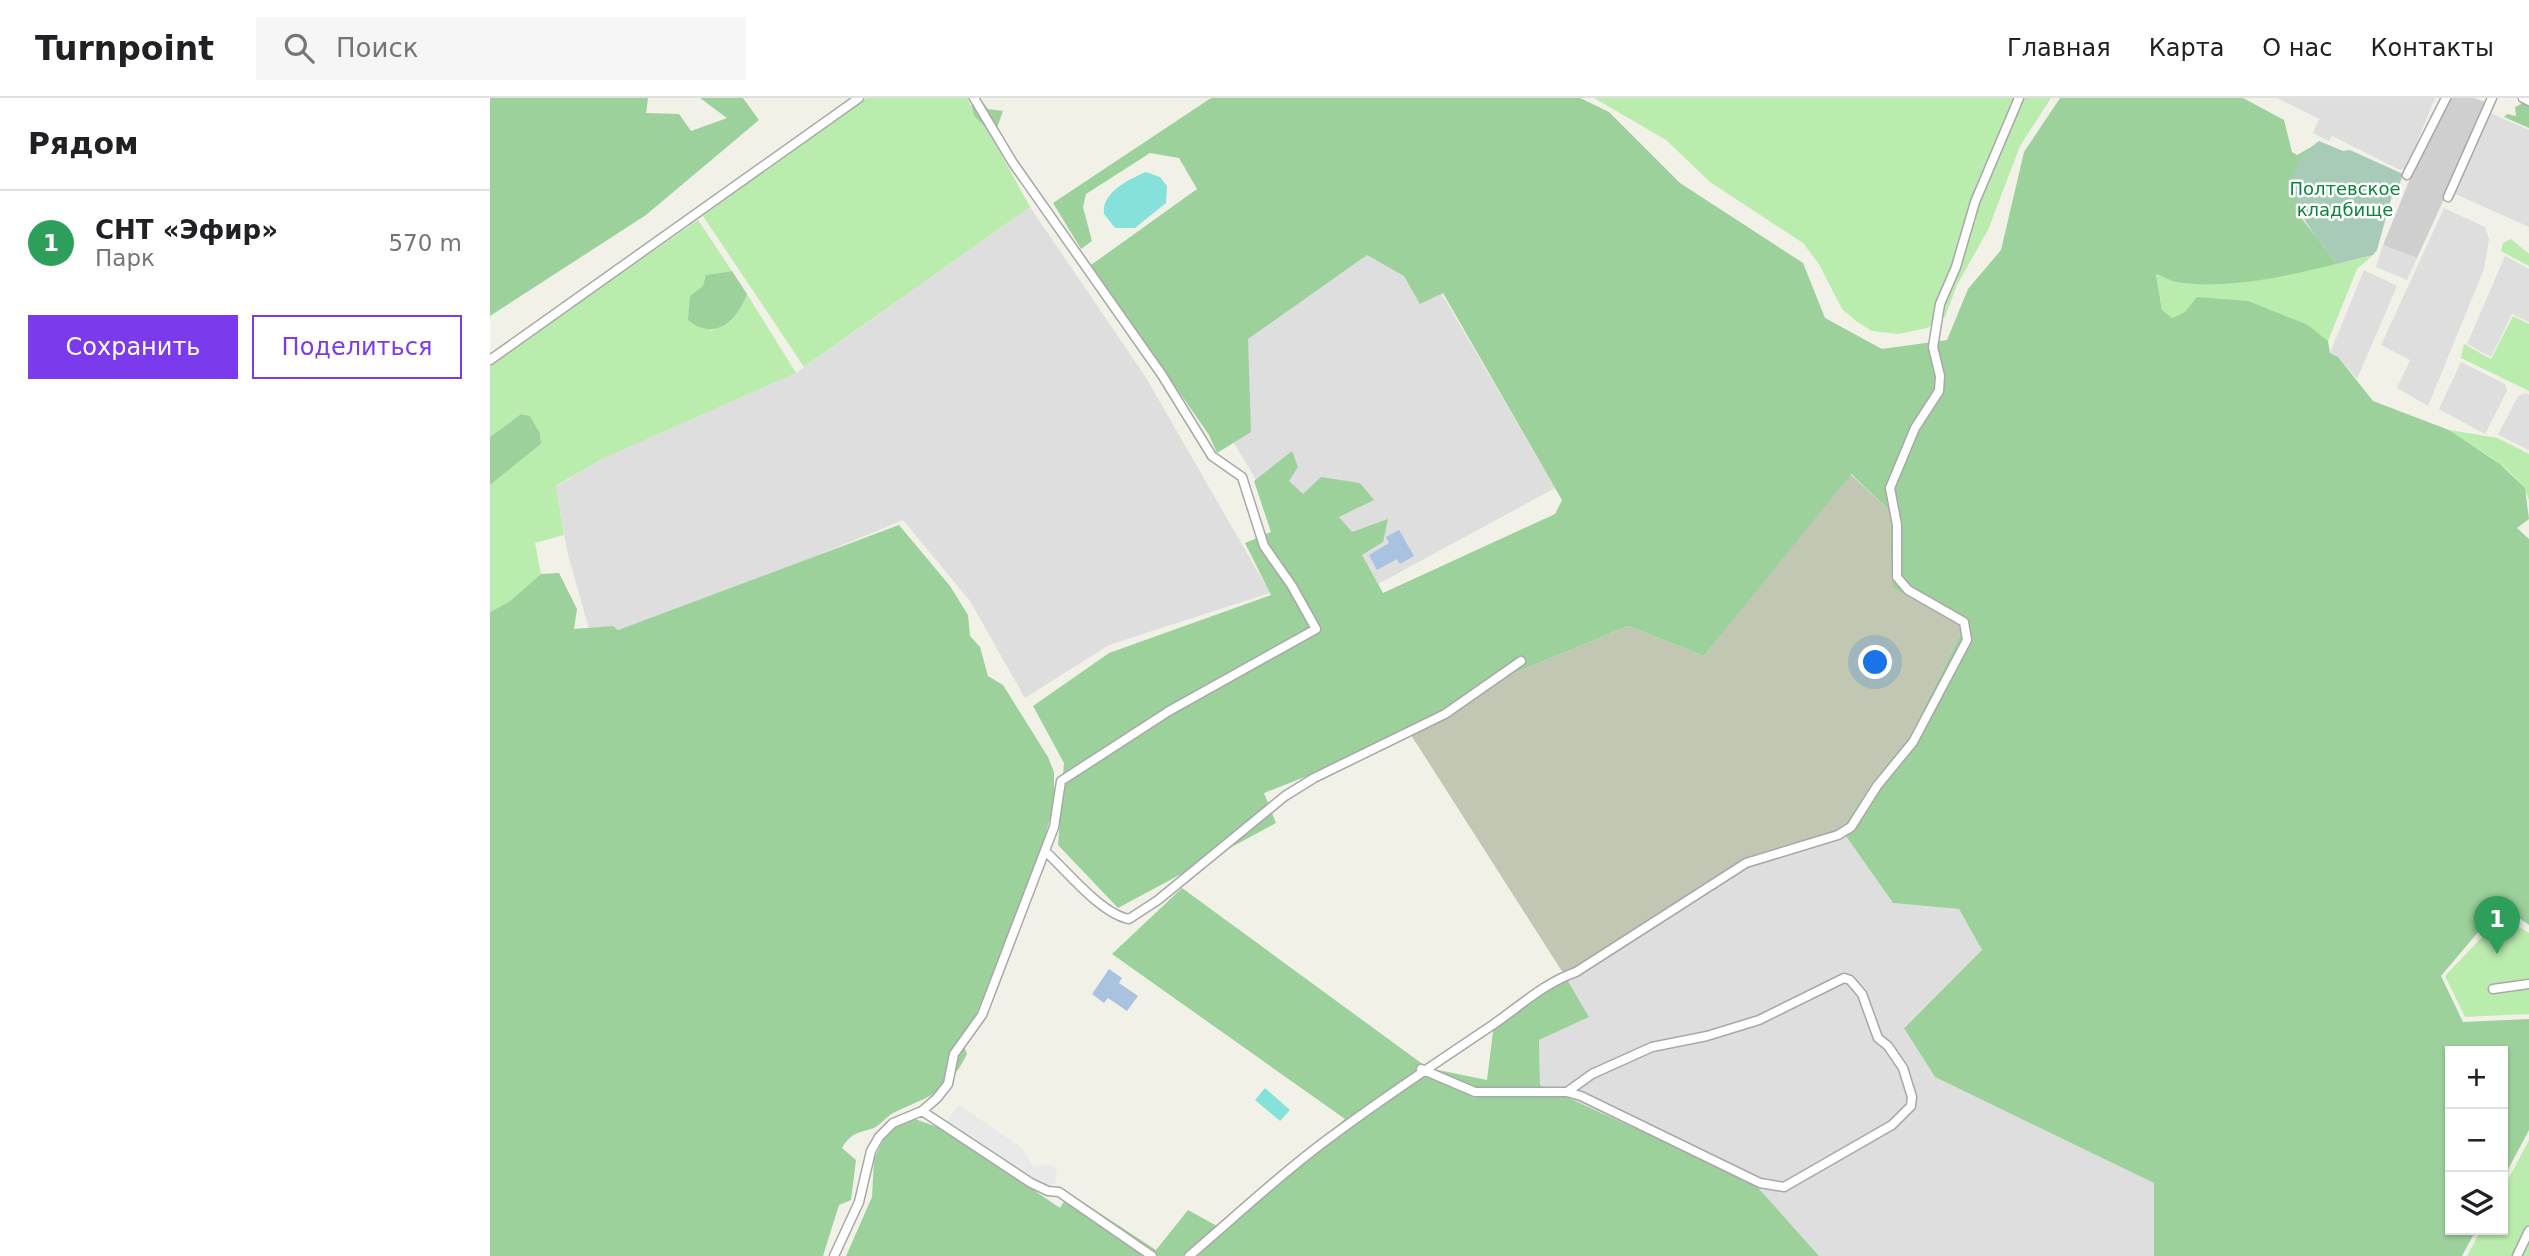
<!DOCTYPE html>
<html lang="ru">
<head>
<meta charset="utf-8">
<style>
  :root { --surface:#fff; --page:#f6f6f6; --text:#202124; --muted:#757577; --line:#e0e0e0; --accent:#7c3aed }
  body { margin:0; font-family:"DejaVu Sans",sans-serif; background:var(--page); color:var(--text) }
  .controls { position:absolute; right:21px; bottom:21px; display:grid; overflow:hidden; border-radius:0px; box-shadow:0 2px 5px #0004 }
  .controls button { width:63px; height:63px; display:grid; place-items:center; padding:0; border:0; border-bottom:2px solid var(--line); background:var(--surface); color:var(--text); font:35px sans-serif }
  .you { position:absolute; left:1386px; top:565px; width:24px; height:24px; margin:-18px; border:5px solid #fff; border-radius:50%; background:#1a73e8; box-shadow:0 0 0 10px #1a73e833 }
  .badge { display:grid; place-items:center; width:46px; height:46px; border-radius:50%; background:var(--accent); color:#fff; font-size:23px; font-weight:700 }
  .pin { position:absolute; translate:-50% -58px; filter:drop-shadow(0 2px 4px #0008) }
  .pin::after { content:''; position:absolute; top:37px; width:24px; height:21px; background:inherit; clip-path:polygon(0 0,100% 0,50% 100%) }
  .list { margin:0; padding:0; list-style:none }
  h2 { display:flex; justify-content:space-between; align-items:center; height:91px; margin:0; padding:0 28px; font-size:30px }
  h2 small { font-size:23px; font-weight:400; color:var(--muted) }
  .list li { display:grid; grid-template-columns:46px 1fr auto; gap:21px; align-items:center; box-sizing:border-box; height:105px; padding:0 28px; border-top:2px solid var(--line) }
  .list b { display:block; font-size:26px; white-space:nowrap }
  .list p { margin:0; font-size:23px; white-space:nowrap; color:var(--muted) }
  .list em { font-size:23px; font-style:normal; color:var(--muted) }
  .actions { display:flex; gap:14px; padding:21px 28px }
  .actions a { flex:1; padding:16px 0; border:2px solid var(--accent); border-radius:0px; text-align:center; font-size:24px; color:var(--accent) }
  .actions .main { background:var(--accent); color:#fff }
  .icon { flex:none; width:38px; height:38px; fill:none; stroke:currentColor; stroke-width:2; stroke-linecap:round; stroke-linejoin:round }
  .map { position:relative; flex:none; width:2039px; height:1158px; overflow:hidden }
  header { display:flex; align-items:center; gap:42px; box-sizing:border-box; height:98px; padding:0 35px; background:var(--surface); border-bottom:2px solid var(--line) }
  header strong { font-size:33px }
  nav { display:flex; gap:38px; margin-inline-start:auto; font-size:24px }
  .search { width:490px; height:63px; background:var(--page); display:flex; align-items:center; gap:18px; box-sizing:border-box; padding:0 24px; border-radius:0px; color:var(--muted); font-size:26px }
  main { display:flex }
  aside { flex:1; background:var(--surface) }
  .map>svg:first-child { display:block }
  .residential { fill:#dfdede }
  .religious { fill:#cfcfcf }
  .construction { fill:#c1c7b3 }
  .grass { fill:#baecae }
  .forest { fill:#9cd19c }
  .cemetery { fill:#a8cbb8 }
  .pitch { fill:#85e1d9 }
  .parking { fill:#e9e9e9 }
  .water { fill:#a8c2e0 }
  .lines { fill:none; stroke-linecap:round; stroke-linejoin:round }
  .minor-casing { stroke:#a8a8a8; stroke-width:11 }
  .minor { stroke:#fff; stroke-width:8 }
  .labels { text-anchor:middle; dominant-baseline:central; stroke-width:5; stroke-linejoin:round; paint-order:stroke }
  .park-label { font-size:18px; fill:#0a8539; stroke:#fff }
</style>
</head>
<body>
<header>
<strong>Turnpoint</strong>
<div class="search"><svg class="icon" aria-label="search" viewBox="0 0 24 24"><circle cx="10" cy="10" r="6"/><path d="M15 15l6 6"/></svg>Поиск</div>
<nav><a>Главная</a><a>Карта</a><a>О нас</a><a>Контакты</a></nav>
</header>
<main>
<aside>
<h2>Рядом<small></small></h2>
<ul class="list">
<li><span class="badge" style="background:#2e9e5b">1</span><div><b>СНТ «Эфир»</b><p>Парк</p></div><em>570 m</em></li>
</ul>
<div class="actions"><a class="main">Сохранить</a><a>Поделиться</a></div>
</aside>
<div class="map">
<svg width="2039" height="1158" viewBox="0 0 2039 1158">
  <rect width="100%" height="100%" fill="#f2f1e8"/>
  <!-- residential -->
  <path class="residential" d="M1787,0H1945L1916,71L1910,72L1842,38L1839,43L1823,35L1829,21Z
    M2000,15L2039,32V129L1963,95Z
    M540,109L655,278L780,495L619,547L535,600L480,503L413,422L299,469L128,532L123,528L99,531L78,457L66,389L110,362L306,275Z
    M1954,110L1995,129L1999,141L1994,171L1938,308L1907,290L1920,262L1891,247Z
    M844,146L936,169L1065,390L844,510L683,245Z
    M1893,147L1927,160L1917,182L1886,169Z
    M2015,158L2039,171V224L2022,216L2001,259L1977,246Z
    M1874,172L1907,188L1867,281L1848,259L1840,255Z
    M1971,264L2015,286L2017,293L1995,336L1949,311Z
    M2035,295L2039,297V352L2008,337L2028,298Z
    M1351,731L1403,805L1469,811L1492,852L1414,929L1445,979L1665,1085L1664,1158H1329L1263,1084L1050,987L1049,942L1099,919L1075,878L1254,764Z"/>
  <!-- religious -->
  <path class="religious" d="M1960,0H1984L1998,5L1927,160L1893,147L1924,71Z"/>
  <!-- construction -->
  <path class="construction" d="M1360,376L1400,413L1402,490L1474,529L1420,638L1391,673L1351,731L1254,764L1075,878L921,637L1022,576L1138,528L1214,558Z"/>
  <!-- grass -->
  <path class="grass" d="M377,0H478L484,18L498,32L540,109L314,269L213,118Z
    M1104,0H1561L1530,48L1498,132L1467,187L1455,219L1437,230L1408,236L1382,233L1366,223L1352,211L1329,166L1313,145L1220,84L1176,42Z
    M208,122L242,173L216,177L221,233C239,225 250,214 257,196L306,275L110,362L66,388L74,437L45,445L51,476L19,505L0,514V387L51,346L50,335L40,318L31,316L0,339V266Z
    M2021,141L2039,156V168L2011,153L2013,145Z
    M1883,157L1867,171L1838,243L1818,227L1695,214L1682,220L1672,212L1666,175C1715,199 1830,171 1883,157Z
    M2023,218L2039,226V293L1971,260L1974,246L2001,261Z
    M1959,332L2008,340L2039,356V402C2028,369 1986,352 1959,332Z
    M2012,818L2039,835V916L1975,919L1955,878Z
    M2039,1042V1158H1977L1991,1132H2013V1091Z"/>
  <!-- forest -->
  <path class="forest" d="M0,0H158L156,15L189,16L201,33L237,20L210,0H253L269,22L156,117L0,218Z
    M721,0H1090L1119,14L1190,85L1313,165L1335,220L1392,251L1457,242L1478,191L1511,152L1534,54L1570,0H1753L1794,22L1802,54L1807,57L1823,48L1806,72L1810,118L1847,166C1796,178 1739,192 1686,184C1679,182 1672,178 1666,176L1672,212L1682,220L1695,214L1707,199L1758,203L1818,227L1838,243L1840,255L1848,259L1883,303L1959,332L2010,366L2035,390L2039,421L2027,430L2039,441V827L2011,807L1951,878L1973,924L2039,921V1032L2013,1081V953H1960V1132H1986L1972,1158H1664V1085L1445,979L1414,930L1492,852L1469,811L1403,805L1351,731L1391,673L1420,638L1474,529L1402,490L1400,413L1361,376L1214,558L1138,528L1022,576L921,637L774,695L786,725L628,810L568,747L574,665L543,608L619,555L781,497L755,445L781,434L764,383L802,353L808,369L799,383L813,396L831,379L870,385L884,402L849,419L862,434L898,421L893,444L872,457L893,495L1065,416L1072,402L953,195L930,206L914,178L877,157L758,241L761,334L727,355L719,337L601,167L707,91L689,60L660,55L596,96L593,109L602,143L591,151L563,105Z
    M492,3L498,11L513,13L507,30L498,32L484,18L481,7Z
    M2033,5L2039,7V30L2014,19L2017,16L2026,18L2025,9Z
    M242,173L257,196C247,223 225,244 198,222L200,198L213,188L216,177Z
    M31,316L40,318L50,335L51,346L0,387V339Z
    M409,427L460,488L478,517L480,538L490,549L498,578L513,587L558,659L564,674V708L539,790L483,924L472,943L477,956C457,996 441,997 403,1015C396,1019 389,1029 381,1031C367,1035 360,1036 352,1050L366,1062L361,1102L349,1107L333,1158H0V514L19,504L51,476L69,475L87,511L84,531L123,528L128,532Z
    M692,790L938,970L997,982L1004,926L1075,878L1099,919L1049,942L1050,987L1263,1084L1329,1158H356L382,1099L384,1061L397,1035L422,1020L456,1032L570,1110L579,1095L666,1152L698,1112L727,1128L855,1021L622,856Z"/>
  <!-- cemetery -->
  <path class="cemetery" d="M1829,43L1853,53L1860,52L1913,76L1909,88L1905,87L1887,152L1883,157L1847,166C1819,129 1774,82 1829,43Z"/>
  <!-- pitch -->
  <path class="pitch" d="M656,74L670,79L677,88L676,105L645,130H625L614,116C611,95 639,81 656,74Z
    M775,990L800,1012L790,1023L765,1002Z"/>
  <!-- parking -->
  <path class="parking" d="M469,1007L531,1049L543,1068L561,1067L567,1072L565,1086L553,1089L456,1024Z"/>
  <!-- water -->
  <path class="water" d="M909,432L924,458L910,466L907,461L887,472L879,457L899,445L896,439Z
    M619,871L632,880L629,885L648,898L637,913L618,900L614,905L602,896Z"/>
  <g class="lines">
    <!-- minor casing -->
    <g class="minor-casing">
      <path id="minor" d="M2033,0L2039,3
        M1917,77L1956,0
        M1958,99L2002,0
        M0,262L369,0
        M555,753C576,772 611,816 639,821L668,802L795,698L824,680L955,616L1031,563
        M2003,891L2039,886
        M931,971L985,994H1077L1091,998L1270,1085L1294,1089L1402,1027L1421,1008L1422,999L1413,970L1398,948L1388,940L1372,896L1360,882L1354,880L1269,922L1217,938L1162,949L1102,976L1077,994
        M432,1013L541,1085L558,1093L569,1094L662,1158
        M344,1158L369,1104L381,1053L389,1039L403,1025L432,1013L447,1000L458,986L464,956L492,917L564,729L571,683L679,613L826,531L802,488L774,448L752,379L722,358L672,277L523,65L484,0
        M699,1158C745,1119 789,1077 838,1041C891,1001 946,965 1001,928C1029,909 1054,885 1086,874L1256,765L1348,737L1361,729L1387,688L1423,644L1477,542L1474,524L1418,492L1407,479V427L1400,390L1425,330L1449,293L1450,278L1443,249L1450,206L1466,169L1485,104L1529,0
        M2027,1158L2039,1133"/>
    </g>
    <!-- minor -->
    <use href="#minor" class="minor"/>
  </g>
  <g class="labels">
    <!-- park labels -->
    <g class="park-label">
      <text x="1855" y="90">Полтевское<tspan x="1855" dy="21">кладбище</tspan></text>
    </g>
  </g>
</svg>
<div class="controls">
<button>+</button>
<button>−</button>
<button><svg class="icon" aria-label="layers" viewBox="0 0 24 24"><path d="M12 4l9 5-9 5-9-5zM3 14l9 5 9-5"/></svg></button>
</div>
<div class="you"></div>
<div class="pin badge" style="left:2007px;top:856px;background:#2e9e5b">1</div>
</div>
</main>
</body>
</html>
